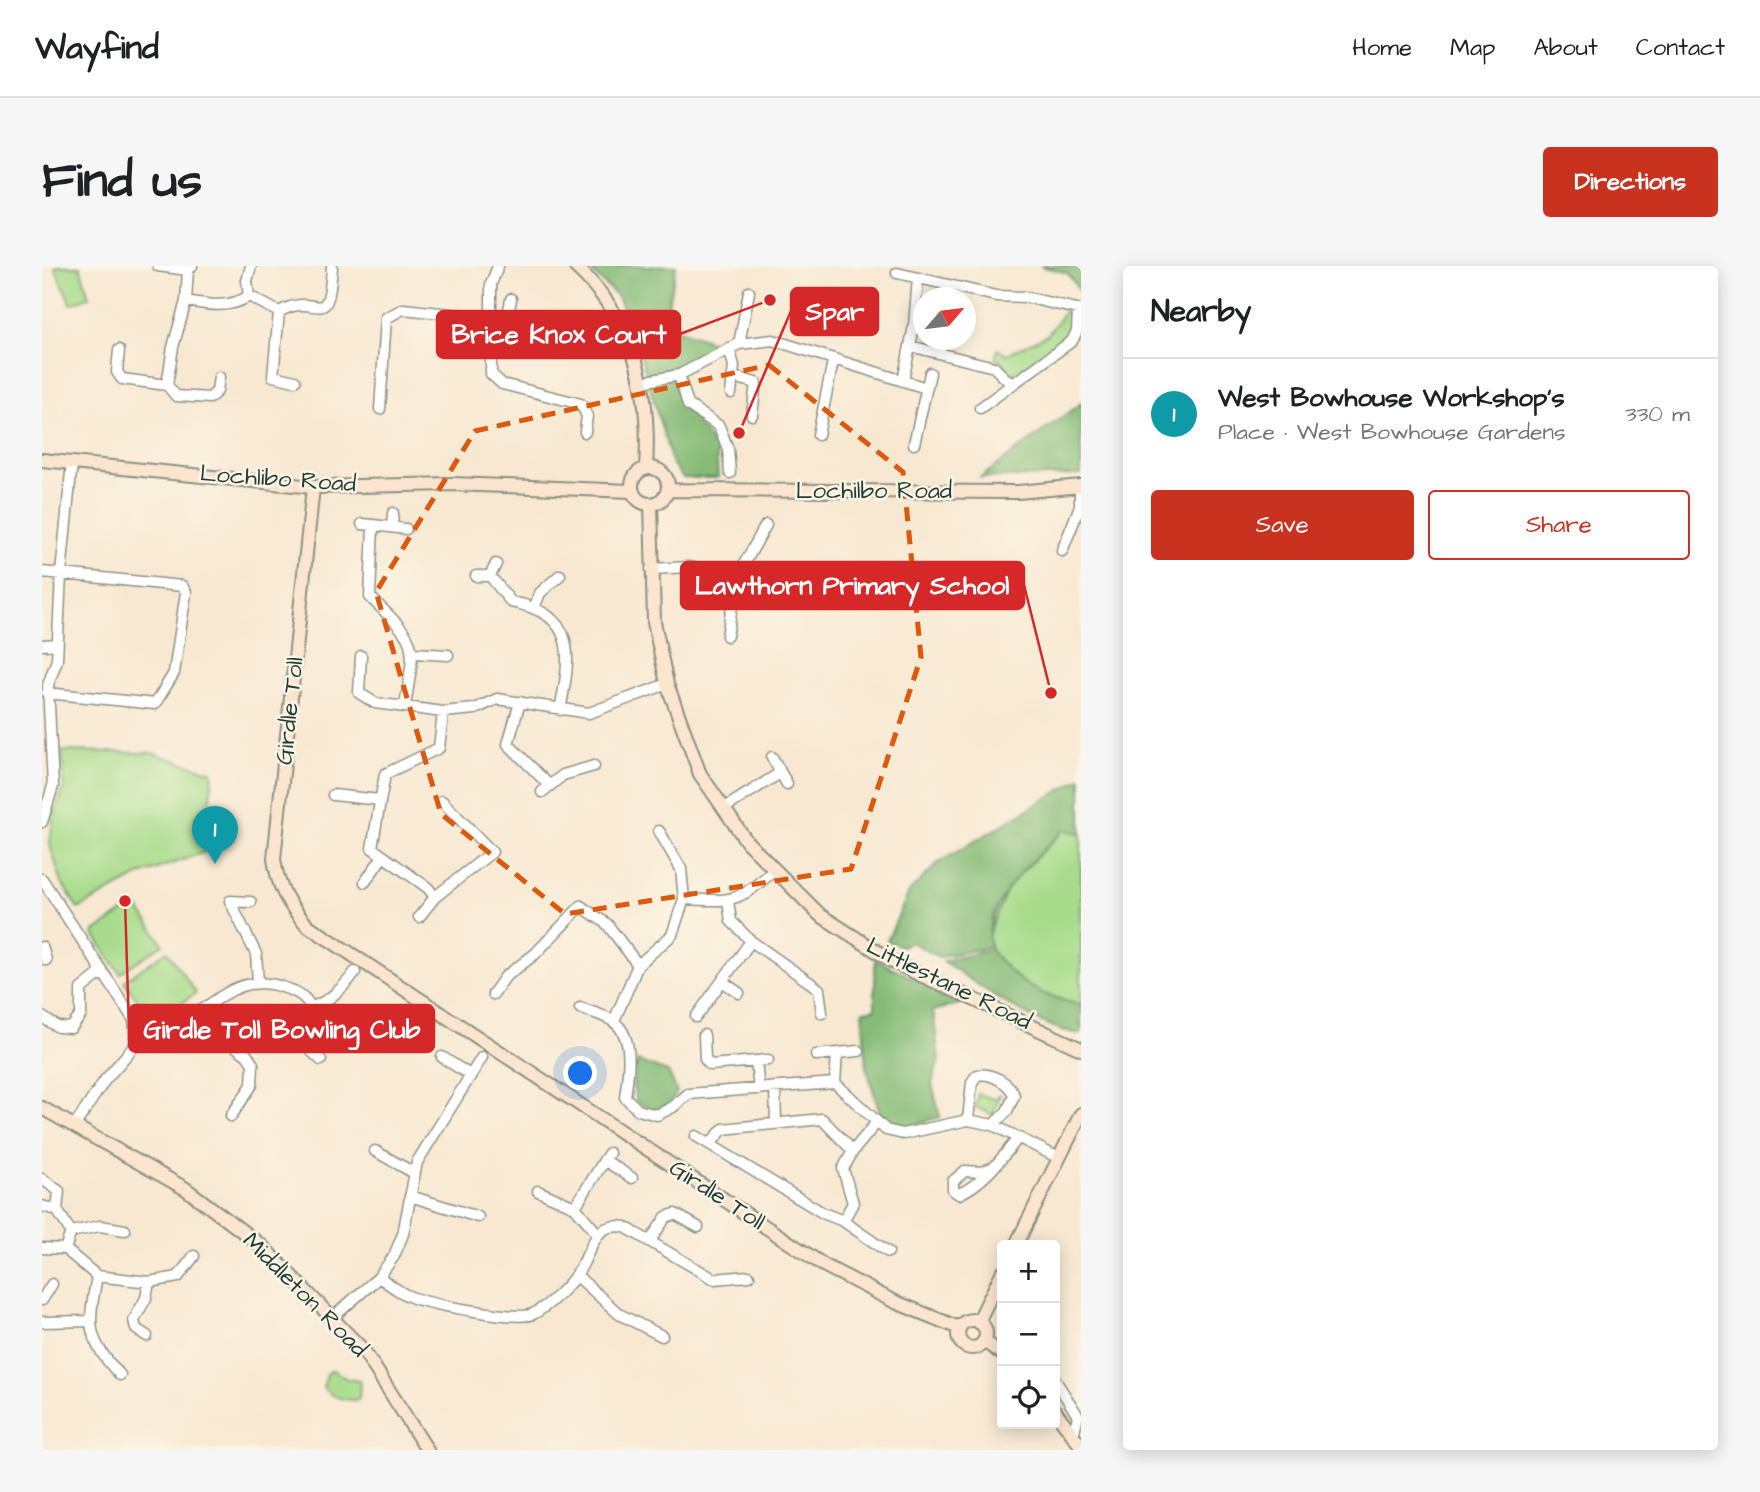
<!DOCTYPE html>
<html lang="en">
<head>
<meta charset="utf-8">
<style>
  :root { --surface:#fff; --page:#f6f6f6; --text:#202124; --muted:#757577; --line:#e0e0e0; --accent:#c8321e }
  body { margin:0; font-family:"Architects Daughter",sans-serif; background:var(--page); color:var(--text) }
  .controls { position:absolute; right:21px; bottom:21px; display:grid; overflow:hidden; border-radius:7px; box-shadow:0 4px 18px #0003 }
  .controls button { width:63px; height:63px; display:grid; place-items:center; padding:0; border:0; border-bottom:2px solid var(--line); background:var(--surface); color:var(--text); font:35px sans-serif }
  .compass { position:absolute; left:871px; top:21px; width:63px; height:63px; border-radius:50%; background:var(--surface); box-shadow:0 4px 18px #0003; rotate:62deg }
  .you { position:absolute; left:539px; top:808px; width:24px; height:24px; margin:-18px; border:5px solid #fff; border-radius:50%; background:#1a73e8; box-shadow:0 0 0 10px #1a73e833 }
  .badge { display:grid; place-items:center; width:46px; height:46px; border-radius:50%; background:var(--accent); color:#fff; font-size:23px; font-weight:700 }
  .pin { position:absolute; translate:-50% -58px; filter:drop-shadow(0 2px 4px #0008) }
  .pin::after { content:''; position:absolute; top:37px; width:24px; height:21px; background:inherit; clip-path:polygon(0 0,100% 0,50% 100%) }
  .list { margin:0; padding:0; list-style:none }
  h2 { display:flex; justify-content:space-between; align-items:center; height:91px; margin:0; padding:0 28px; font-size:30px }
  h2 small { font-size:23px; font-weight:400; color:var(--muted) }
  .list li { display:grid; grid-template-columns:46px 1fr auto; gap:21px; align-items:center; box-sizing:border-box; height:112px; padding:0 28px; border-top:2px solid var(--line) }
  .list b { display:block; font-size:26px; white-space:nowrap }
  .list p { margin:0; font-size:23px; white-space:nowrap; color:var(--muted) }
  .list em { font-size:23px; font-style:normal; color:var(--muted) }
  .actions { display:flex; gap:14px; padding:21px 28px }
  .actions a { flex:1; padding:16px 0; border:2px solid var(--accent); border-radius:7px; text-align:center; font-size:24px; color:var(--accent) }
  .actions .main { background:var(--accent); color:#fff }
  .icon { flex:none; width:38px; height:38px; fill:none; stroke:currentColor; stroke-width:2; stroke-linecap:round; stroke-linejoin:round }
  .map { position:relative; flex:none; width:1039px; height:1184px; overflow:hidden; border-radius:7px }
  header { display:flex; align-items:center; gap:42px; box-sizing:border-box; height:98px; padding:0 35px; background:var(--surface); border-bottom:2px solid var(--line) }
  header strong { font-size:33px }
  nav { display:flex; gap:38px; margin-inline-start:auto; font-size:24px }
  .intro { display:flex; align-items:center; justify-content:space-between; box-sizing:border-box; height:168px; padding:0 42px }
  h1 { margin:0; font-size:49px }
  .button { padding:18px 32px; border-radius:7px; background:var(--accent); color:#fff; font-size:24px; font-weight:700 }
  main { display:flex; gap:42px; padding:0 42px }
  aside { flex:1; background:var(--surface); border-radius:7px; box-shadow:0 4px 18px #0003 }
  .map>svg:first-child { display:block }
  .green { fill:#a7db8b; stroke:#638c60; stroke-width:2 }
  .forest { fill:#85bb77; stroke:#527c56; stroke-width:2 }
  .lines { fill:none; stroke-linecap:round; stroke-linejoin:round }
  .street-casing { stroke:#8c9283; stroke-width:13 }
  .secondary-casing { stroke:#8c9283; stroke-width:16 }
  .street { stroke:#fff; stroke-width:10 }
  .secondary { stroke:#fce5cf; stroke-width:12 }
  .marked { fill:none; stroke:#de580e; stroke-width:5; stroke-dasharray:14 9; stroke-linejoin:round }
  .labels { text-anchor:middle; dominant-baseline:central; stroke-width:5; stroke-linejoin:round; paint-order:stroke }
  .street-label { font-size:24px; fill:#1f3d34; stroke:#fcf5e5 }
  .leader { fill:none; stroke:#d62828; stroke-width:2.5 }
  .callout-dot { fill:#d62828; stroke:#fcf5e5; stroke-width:2.5 }
  .callout { fill:#d62828; stroke:#d62828; stroke-width:2.5 }
  .callout-label { font-size:26px; text-anchor:middle; font-weight:bold; fill:#fff }
</style>
</head>
<body>
<header>
<strong>Wayfind</strong>
<nav><a>Home</a><a>Map</a><a>About</a><a>Contact</a></nav>
</header>
<div class="intro"><h1>Find us</h1><a class="button">Directions</a></div>
<main>
<div class="map">
<svg width="1039" height="1184" viewBox="0 0 1039 1184">
  <rect width="100%" height="100%" fill="#fcf5e5"/>
  <filter id="ink" filterUnits="userSpaceOnUse"><feTurbulence type="fractalNoise" baseFrequency=".0143" numOctaves="2"/><feDisplacementMap in="SourceGraphic" scale="14" xChannelSelector="R" yChannelSelector="G"/><feConvolveMatrix kernelMatrix="1 2 1 2 8 2 1 2 1" color-interpolation-filters="sRGB"/></filter>
  <filter id="wash" filterUnits="userSpaceOnUse"><feTurbulence type="fractalNoise" baseFrequency=".00686" numOctaves="4" result="noise"/><feDisplacementMap in="SourceGraphic" scale="28" xChannelSelector="R" yChannelSelector="G"/><feGaussianBlur stdDeviation="1.57" result="paint"/><feColorMatrix in="noise" values="0 0 0 0 0 0 0 0 0 0 0 0 0 0 0 0 0 1.4 0 .05"/><feComposite in="paint" operator="in"/></filter>
  <g filter="url(#wash)">
    <rect width="100%" height="100%" fill="#f8e8d2"/>
    <!-- green -->
    <path class="green" d="M17,0H38L47,31L29,38L13,2Z
      M1023,45L1032,50L1030,71L983,105L967,108L961,96L954,94L955,83L965,88L1005,69Z
      M20,485L110,487L171,506L163,586L98,609L36,643L20,617L8,579L11,550L22,522Z
      M1028,563L1039,567V739L990,724L964,705L949,684L946,668L967,619L1022,564Z
      M94,638L121,678L78,707L51,667Z
      M125,685L154,727L111,757L82,715Z
      M936,828L951,833L958,829L951,849L934,841Z
      M291,1104L305,1113L318,1115L317,1133C306,1136 288,1131 281,1121L286,1107Z"/>
    <!-- forest -->
    <path class="forest" d="M543,0H634L622,59L672,76L669,84L628,105L640,138L674,182L676,212H641L630,197L591,64L576,31Z
      M998,0H1039V27L1025,7Z
      M1039,137V209L938,212Z
      M1039,512V567L1022,564C994,591 939,637 948,681L897,691L869,676L859,680L845,675L867,626L896,597Z
      M949,684C972,715 1000,732 1039,739V768C996,763 937,720 901,695Z
      M833,693L921,737L891,745L897,794L890,818L898,851L863,861L838,847L825,803L820,745L833,743Z
      M595,795L626,806L635,826L627,838L611,844L594,835L591,820Z"/>
  </g>
  <g filter="url(#ink)">
    <g class="lines">
      <!-- street casing -->
      <g class="street-casing">
        <path id="street" d="M116,0L146,4
          M456,0L449,18V108L460,118L539,138L545,150L543,166
          M855,7L954,30L983,31L1039,44
          M207,30L237,46L231,110L253,115
          M207,30L205,15L209,0
          M144,35L146,4L150,0
          M237,46C276,23 286,70 290,0
          M697,78L707,26
          M868,80L952,101L969,118
          M687,82L692,100L689,127
          M77,84L75,106L80,113L125,119
          M637,109L646,139L677,160L686,183L688,207
          M692,111L714,117L710,149
          M861,115L872,60L876,12
          M600,116L637,109L697,78L731,74L884,122
          M125,119L131,81L144,35C167,39 187,43 207,30
          M125,119L134,130L168,132L175,125L177,111
          M938,142L1030,75L1035,65L1036,44
          M338,143L344,52L361,43L465,54L469,33
          M776,169L791,95
          M872,178L888,107
          M320,258L331,259
          M350,261L351,247
          M1020,285L1038,240V220
          M454,298L448,310L469,336C536,348 529,389 518,444
          M609,303L648,301L695,311L685,370
          M0,306L140,320L144,326L132,407L113,438L5,427
          M434,310H448
          M695,311L724,259
          M493,340L498,327L518,309
          M0,379L15,378
          M372,387L406,389
          M319,390L317,427L333,437L401,446L433,443L455,433L547,447L625,418
          M478,436L466,478L508,520
          M363,440C374,372 377,379 328,331L331,259L364,263
          M730,491L745,518
          M500,526L521,509L552,500
          M291,529L338,534
          M681,543L738,507
          M0,556L11,520L6,419L15,394L19,308L30,196
          M0,613L92,754L94,778L63,814L33,859
          M323,616L341,590
          M393,631L386,622L330,582L343,508L397,482L401,446
          M642,633C690,635 695,638 732,604
          M686,635L689,655L709,675L777,723L780,747
          M209,636L188,635L214,688L216,716
          M377,651L393,631L450,586L400,535
          M0,681L4,694
          M680,715L697,727
          M451,728L463,711L493,688L539,640L565,658L596,699
          M269,741C286,737 303,720 313,706
          M538,742C548,746 560,748 569,754C594,768 586,808 583,831L596,844L615,849L631,841L646,828L793,817L844,864L861,868L926,854L951,859L1017,892
          M155,746L171,764L205,789L211,798L210,819L189,850
          M0,751L16,761L29,762L39,749V723L60,706
          M654,751L709,675
          M572,755L596,699L630,669L642,633L639,603L617,565
          M662,769L663,793L668,799L726,794
          M93,771C109,769 121,767 135,760C175,739 195,703 246,723C259,727 268,735 271,748L262,778L279,794
          M774,789L817,785
          M400,791L428,809
          M714,796L717,823
          M793,817L795,787
          M733,821L734,857
          M926,854L930,816L935,809C948,806 969,817 972,830L965,845L951,859
          M654,870L781,947L801,955L846,986
          M669,877L681,863L780,853L811,885
          M333,885L372,907
          M562,894L590,912
          M952,901L940,906L923,905L911,915V924L917,928C942,917 960,892 976,872
          M0,913L17,925L15,944L29,966
          M496,925L533,941
          M368,930L436,951
          M0,940L15,944
          M801,955L811,937L801,903L811,885L835,856
          M555,967L533,941L567,887
          M608,975L624,951L633,948L656,961
          M0,982L23,983L55,1010
          M23,983L29,966L58,960L83,964
          M534,1009L577,1048L620,1070
          M55,1010C46,1059 43,1071 78,1109
          M55,1010L107,1016L136,1011L152,990
          M337,1011C347,1018 358,1027 369,1031C387,1038 475,1055 491,1048C508,1039 528,1019 538,1003C551,982 552,955 583,961L672,1013L707,1010
          M0,1034L10,1018
          M289,1053L337,1011L352,990L361,968L375,896L440,791
          M0,1056L47,1055
          M105,1070L94,1063L92,1054L104,1032L107,1016
          M1013,1114L1036,1150L1031,1169"/>
      </g>
      <!-- secondary casing -->
      <g class="secondary-casing">
        <path id="secondary" d="M533,0C593,55 609,123 604,202
          M0,194L271,221L410,218L590,225
          M590 220a18 18 0 1 1 36 0a18 18 0 1 1-36 0Z
          M271,221L232,593C236,622 246,638 265,659L783,1000L851,1035L917,1062
          M626,224L976,226L1039,220
          M609,238L612,356L625,418L658,508L705,576L778,649L853,697L1039,783
          M0,842L144,923L220,980L322,1085L385,1184
          M974,979L1039,848
          M916 1068a14 14 0 1 1 28 0a14 14 0 1 1-28 0Z
          M936,1056L960,1007
          M942,1075L960,1088
          M1013,1145L1039,1180"/>
      </g>
      <!-- street -->
      <use href="#street" class="street"/>
      <!-- secondary -->
      <use href="#secondary" class="secondary"/>
    </g>
  </g>
  <!-- marked area -->
  <path class="marked" d="M727,99L861,206L879,391L809,603L523,648L399,548L334,326L433,165Z"/>
  <g class="labels">
    <!-- street labels -->
    <g class="street-label">
      <text transform="translate(236 213) rotate(4)">Lochlibo Road</text>
      <text x="832" y="225">Lochilbo Road</text>
      <text transform="translate(248 445) rotate(-84)">Girdle Toll</text>
      <text transform="translate(907 718) rotate(26)">Littlestane Road</text>
      <text transform="translate(675 929) rotate(33)">Girdle Toll</text>
      <text transform="translate(263 1029) rotate(45)">Middleton Road</text>
    </g>
  </g>
  <!-- callouts -->
  <path class="leader" d="M697 167L749 45M728 34L638 68M1009 427L982 319M83 635L87 763"/>
  <g class="callout-dot">
    <circle cx="697" cy="167" r="7"/>
    <circle cx="728" cy="34" r="7"/>
    <circle cx="1009" cy="427" r="7"/>
    <circle cx="83" cy="635" r="7"/>
  </g>
  <g class="callout">
    <rect x="749" y="22" width="87" height="47" rx="7"/>
    <rect x="395" y="45" width="243" height="47" rx="7"/>
    <rect x="639" y="296" width="343" height="47" rx="7"/>
    <rect x="87" y="739" width="305" height="47" rx="7"/>
  </g>
  <g class="callout-label">
    <text x="793" y="54">Spar</text>
    <text x="517" y="77">Brice Knox Court</text>
    <text x="810" y="328">Lawthorn Primary School</text>
    <text x="240" y="772">Girdle Toll Bowling Club</text>
  </g>
</svg>
<div class="controls">
<button>+</button>
<button>−</button>
<button><svg class="icon" aria-label="locate" viewBox="0 0 24 24"><circle cx="12" cy="12" r="6"/><path d="M12 2v4M12 18v4M2 12h4M18 12h4"/></svg></button>
</div>
<svg class="compass" viewBox="-18 -18 36 36"><path d="M0-13l5 13h-10z" fill="#e53935"/><path d="M0 13l5-13h-10z" fill="#757577"/></svg>
<div class="you"></div>
<div class="pin badge" style="left:173px;top:598px;background:#0f9aa8">1</div>
</div>
<aside>
<h2>Nearby<small></small></h2>
<ul class="list">
<li><span class="badge" style="background:#0f9aa8">1</span><div><b>West Bowhouse Workshop's</b><p>Place · West Bowhouse Gardens</p></div><em>330 m</em></li>
</ul>
<div class="actions"><a class="main">Save</a><a>Share</a></div>
</aside>
</main>
</body>
</html>
